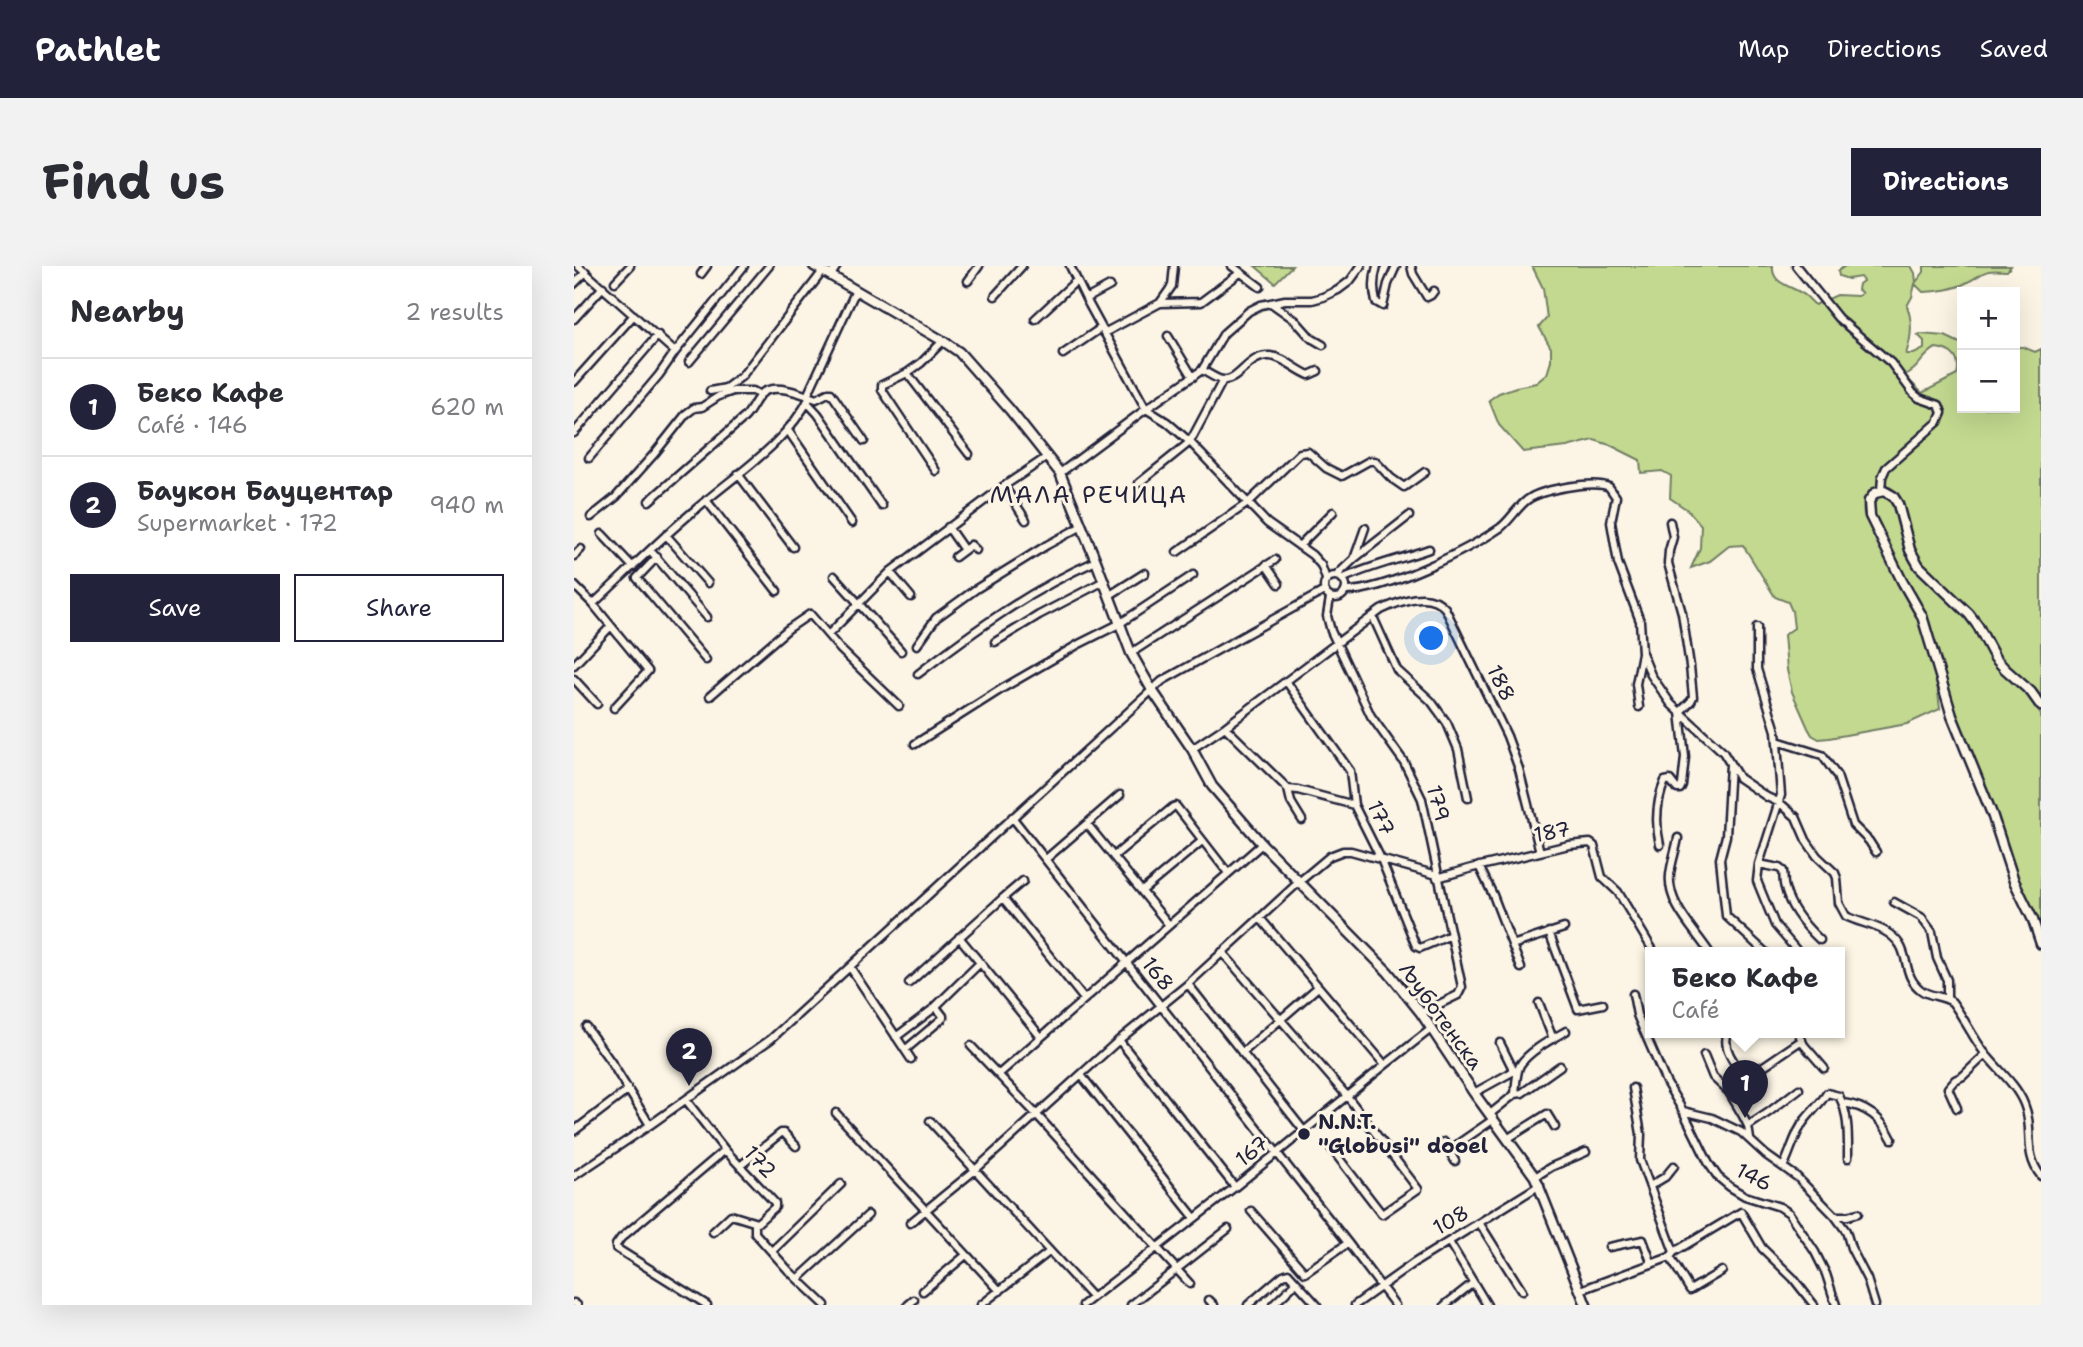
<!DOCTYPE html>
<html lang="en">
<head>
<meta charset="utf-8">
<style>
  :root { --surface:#fff; --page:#f2f2f3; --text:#2b2b33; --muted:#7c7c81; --line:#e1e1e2; --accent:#22223b }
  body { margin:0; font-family:"Shantell Sans",sans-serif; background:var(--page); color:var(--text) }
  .controls { position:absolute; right:21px; top:21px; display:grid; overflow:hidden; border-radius:0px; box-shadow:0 7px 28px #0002 }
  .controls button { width:63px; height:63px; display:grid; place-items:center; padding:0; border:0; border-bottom:2px solid var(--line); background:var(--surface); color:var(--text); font:35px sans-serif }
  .you { position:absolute; left:858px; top:373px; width:24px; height:24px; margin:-18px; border:5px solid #fff; border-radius:50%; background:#1a73e8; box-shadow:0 0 0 10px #1a73e833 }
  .badge { display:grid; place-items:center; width:46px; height:46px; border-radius:50%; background:var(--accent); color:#fff; font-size:23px; font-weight:700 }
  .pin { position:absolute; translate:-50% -58px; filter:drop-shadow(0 2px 4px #0008) }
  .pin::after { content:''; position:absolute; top:37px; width:24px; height:21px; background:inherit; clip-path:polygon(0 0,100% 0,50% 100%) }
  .popup { position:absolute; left:1071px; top:681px; width:200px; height:91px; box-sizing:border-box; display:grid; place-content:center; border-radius:0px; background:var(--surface); filter:drop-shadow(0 2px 5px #0005); font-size:23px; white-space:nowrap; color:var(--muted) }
  .popup b { font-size:26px; color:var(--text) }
  .popup::after { content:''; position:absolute; left:50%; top:100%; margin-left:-14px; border:14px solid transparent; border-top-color:var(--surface) }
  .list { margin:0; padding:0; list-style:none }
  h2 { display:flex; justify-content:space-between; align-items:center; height:91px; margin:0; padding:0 28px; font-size:30px }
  h2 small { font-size:23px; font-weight:400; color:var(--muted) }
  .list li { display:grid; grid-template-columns:46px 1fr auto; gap:21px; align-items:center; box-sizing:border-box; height:98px; padding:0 28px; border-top:2px solid var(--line) }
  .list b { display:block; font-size:26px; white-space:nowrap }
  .list p { margin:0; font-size:23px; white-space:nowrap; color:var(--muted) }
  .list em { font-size:23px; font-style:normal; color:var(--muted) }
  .actions { display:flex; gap:14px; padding:21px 28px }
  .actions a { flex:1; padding:16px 0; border:2px solid var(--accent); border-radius:0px; text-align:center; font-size:24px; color:var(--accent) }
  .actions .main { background:var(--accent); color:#fff }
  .map { position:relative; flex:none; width:1467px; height:1039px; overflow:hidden; border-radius:0px }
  header { display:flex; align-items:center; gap:42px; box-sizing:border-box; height:98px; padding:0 35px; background:var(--accent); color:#fff }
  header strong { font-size:33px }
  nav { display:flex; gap:38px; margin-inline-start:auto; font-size:24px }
  .intro { display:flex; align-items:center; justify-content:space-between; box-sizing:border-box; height:168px; padding:0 42px }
  h1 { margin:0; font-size:49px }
  .button { padding:18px 32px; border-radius:0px; background:var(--accent); color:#fff; font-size:24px; font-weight:700 }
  main { display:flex; gap:42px; padding:0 42px }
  aside { flex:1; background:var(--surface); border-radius:0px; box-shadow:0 7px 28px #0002 }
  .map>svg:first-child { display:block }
  .green { fill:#c2d98f; stroke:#727e65; stroke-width:2; fill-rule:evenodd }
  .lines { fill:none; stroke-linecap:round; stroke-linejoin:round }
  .minor-casing { stroke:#22223b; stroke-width:11 }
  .major-casing { stroke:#22223b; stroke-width:13 }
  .minor { stroke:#fcf5e5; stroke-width:6 }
  .major { stroke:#fcf5e5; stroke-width:8 }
  .poi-dot { fill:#22223b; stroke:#fcf5e5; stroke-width:2.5 }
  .labels { text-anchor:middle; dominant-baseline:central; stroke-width:6; stroke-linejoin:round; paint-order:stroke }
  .street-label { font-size:21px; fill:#22223b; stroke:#fcf5e5 }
  .poi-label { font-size:21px; font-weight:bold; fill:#22223b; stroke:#fcf5e5; text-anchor:start }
  .quarter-label { font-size:24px; letter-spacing:2px; fill:#22223b; stroke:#fcf5e5 }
</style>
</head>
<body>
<header>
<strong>Pathlet</strong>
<nav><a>Map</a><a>Directions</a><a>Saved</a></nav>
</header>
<div class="intro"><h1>Find us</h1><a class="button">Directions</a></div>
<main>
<aside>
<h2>Nearby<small>2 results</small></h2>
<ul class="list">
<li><span class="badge">1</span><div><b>Беко Кафе</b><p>Café · 146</p></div><em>620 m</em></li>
<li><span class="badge">2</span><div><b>Баукон Бауцентар</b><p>Supermarket · 172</p></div><em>940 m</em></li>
</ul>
<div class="actions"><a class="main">Save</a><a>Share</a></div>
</aside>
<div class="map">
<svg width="1467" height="1039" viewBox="0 0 1467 1039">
  <rect width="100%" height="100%" fill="#fcf5e5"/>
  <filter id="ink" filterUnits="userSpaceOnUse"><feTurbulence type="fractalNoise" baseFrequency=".0143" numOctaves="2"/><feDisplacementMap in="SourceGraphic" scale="14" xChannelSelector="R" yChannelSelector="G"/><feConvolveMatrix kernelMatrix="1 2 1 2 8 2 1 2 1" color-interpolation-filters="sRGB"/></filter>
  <g filter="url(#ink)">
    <!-- green -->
    <path class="green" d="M681,0H718L701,17Z
      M958,0H1199C1197,19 1220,20 1232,30C1234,32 1239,37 1241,39L1263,29L1284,30L1288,27L1284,24L1285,18L1289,15L1286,11L1274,13L1265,10L1264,5L1271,0H1337L1341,7L1342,16L1350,6V0H1437L1433,5C1408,3 1413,6 1392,17C1379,24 1363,25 1349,26L1341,18L1338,31L1333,40C1339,56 1338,71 1332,88H1340L1350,83V75L1344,69L1346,68L1371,70L1388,78V142H1441V81H1449L1461,86L1467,83V432C1456,417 1440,409 1428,395C1416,379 1411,359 1397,345C1381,328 1360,315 1347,296C1333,277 1334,238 1322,226C1305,209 1286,229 1290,248L1322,313L1346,350L1361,402L1366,443L1333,458L1255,472L1245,473L1238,469L1234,462L1218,426L1213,404L1210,369L1220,362L1218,345L1214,336L1201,331L1169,279L1155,280L1136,295L1117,302L1126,282L1127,259L1115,245L1096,232L1097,210L1088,205L1067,207L1066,194L1036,179L1020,174L993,181L949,186L925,159L915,134L925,127L942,121L962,117L973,108L977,95V82L965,61L973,52L969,22ZM1362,82C1378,84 1387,92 1383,109L1348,127L1330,109C1345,104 1348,89 1362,82Z
      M1306,230L1315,233L1318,238L1334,289L1341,302L1394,352L1427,404L1455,430L1467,449V667L1443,614L1426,560L1378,438L1353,348L1323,299L1301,251L1299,239L1302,232Z"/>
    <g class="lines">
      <!-- minor casing -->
      <g class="minor-casing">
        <path id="minor" d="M4,0L101,86
          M496,0L512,33L572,143L593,156L616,176L693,257L738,289L747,299L752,313
          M658,0L686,21
          M803,0C799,13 799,24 802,36L809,40L814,18L822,0
          M837,0L839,8L853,31L857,29L860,25
          M1222,0L1264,52L1317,97L1339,127L1345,132L1365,139L1368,147L1364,156L1312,202L1308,211L1307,225
          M127,8L133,0
          M257,9L263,0
          M394,15L405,0
          M41,16L56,0
          M0,18L12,6
          M421,30L448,0
          M512,33L536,20
          M586,37L598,20L600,0
          M697,37L721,54L737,72L749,79
          M0,53L29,21
          M461,53L503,14
          M530,67L586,37L627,36L666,7
          M594,70L619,111
          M489,88L527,62
          M115,96L195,0
          M628,104C634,107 642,113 648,114C665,117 674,88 696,90C710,91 722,104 735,109L744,105
          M333,107L395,188
          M0,116L60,49
          M136,125L152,122L168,110L249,5
          M233,130L282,24
          M233,136L244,148L308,240
          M213,163L278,257
          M0,167L84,69
          M15,192L85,109L101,86L170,0
          M362,205L308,124V119L333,107L347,97L369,75
          M486,207L572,143L628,104L650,67L675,45L687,39L711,34H738L749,31L764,24L776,15L787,0
          M164,208L219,281
          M565,217L616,176L649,114
          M430,220L452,254
          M132,234L203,325
          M75,235L171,151C177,145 181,134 187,128C200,116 229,128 242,133L254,127H257L290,175
          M17,251L42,231L81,187L112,148L120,142L128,141L145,130L159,125H179L186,129
          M374,261L390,284
          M28,268L59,301
          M92,269L134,317
          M725,280L759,246
          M76,284L133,351
          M603,286L674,237L726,187L734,186L752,202L768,210L795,195H801L817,212L830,221L851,206
          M0,290L7,283
          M83,291L63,312L132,394
          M381,291L397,279L402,284
          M780,293L791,262
          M692,299L705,318
          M316,306L337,331
          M750 321a11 11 0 1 1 22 0a11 11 0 1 1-22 0Z
          M260,310L327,385
          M762,310L780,293L835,250
          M768,313C795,300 827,293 855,283
          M0,319L19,338L74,405L40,442
          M771,325C809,326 894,284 926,262C937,254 944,239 956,232C971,223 1020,214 1035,221L1042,231L1037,256L1044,297L1066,355L1068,387L1077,409L1097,438L1149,486L1165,512L1193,531L1206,537L1222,551L1232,574L1243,590L1261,607L1263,612L1265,637L1272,650C1290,659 1314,660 1326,679C1335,694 1330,711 1347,724C1356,731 1368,729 1378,736C1390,752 1398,770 1410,786C1423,803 1442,818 1450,838C1461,864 1448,886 1467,910
          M536,329L571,307
          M756,332L753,350L757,365L797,450L830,496L848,533L888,721L884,729L847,747
          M19,338C53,306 86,273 122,243C161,209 212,178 236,131
          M799,351L823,404L857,435L873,457L884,483L894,532
          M1183,361V403L1202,465L1207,529L1185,598L1183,615L1201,659L1224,686
          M255,368L316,306L430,220L473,191
          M421,376L465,349L530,315
          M343,379L362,352L402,323L473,279L508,260
          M557,387L701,294
          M0,399L37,360
          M344,408C399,365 458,323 522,295
          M0,413L23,438
          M712,415L776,505L780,539L807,593L842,680L846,682L877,669
          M136,430L214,363L236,348L266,383L325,440
          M1065,441L1062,418L1068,387
          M651,461L714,523L717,536L728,554
          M1203,475L1248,489L1263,510L1279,559L1295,575L1302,586
          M341,478L429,422L505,378L545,358L619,309
          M618,483L651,461L807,344C826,335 855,323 871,342L933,470L945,503L966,586
          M1156,498L1152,570L1146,593L1152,650L1191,686
          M714,523L724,524L780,539
          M438,551L774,977L821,1039
          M513,558L595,659
          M1104,572C1102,584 1097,597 1096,609C1093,638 1120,663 1135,686
          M1086,579C1081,557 1082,536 1091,515L1096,514L1103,523H1106L1108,519L1111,491L1106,446L1117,435L1119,431L1116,400L1108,347L1094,297L1095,285L1099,271L1096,256
          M540,590L599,541L602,540L654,607
          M472,593L546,529
          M1185,598L1205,602L1209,605C1210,611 1209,617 1211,622C1216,643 1231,660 1246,674
          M905,600L919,629L947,702
          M863,612L898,602L995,579L1016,577L1020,580L1028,611L1044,626L1080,686
          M449,615L429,632L510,733
          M568,625L628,575
          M1320,636L1347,651L1358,666L1363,692L1373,714V732
          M686,652L811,799
          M975,666L1004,743L1029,738
          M385,671L467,771
          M938,679L990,662
          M648,686L773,830L844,923L808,948L757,882
          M276,701L337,793
          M335,717L429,632
          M614,718L730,865
          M1059,728L1063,749L1092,816L1109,845L1135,898L1144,911L1156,921L1171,930L1206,941L1215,947L1241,986L1252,1008L1262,1039
          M965,737L979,773
          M12,761L37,796L76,859
          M1154,766C1147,783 1162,799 1172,812
          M1224,766L1230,779L1250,802
          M322,771L359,743L406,697
          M545,774L661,921
          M397,780L462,848L616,1018
          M331,784L369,752V750L362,741
          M668,787L744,721
          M1130,789L1139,811L1155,826L1169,850L1174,860L1176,873
          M425,808L688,578
          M507,809L620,951
          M1059,822L1067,868L1066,894L1100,986
          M1155,826L1172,812L1228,774
          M900,827L940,805L926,777
          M941,828C942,819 942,807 946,799C955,785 978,773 992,765
          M112,834L151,884L201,937V941L181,959V967L215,1005L251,1039
          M1269,837C1292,840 1308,852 1318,873
          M1383,842L1374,822L1381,814L1389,810L1412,788
          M1109,845L1138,852L1167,866L1192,889L1223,911L1261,950L1272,965L1277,982L1293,1013L1301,1039
          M262,847L426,1025
          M916,848L941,828L948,827L986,800
          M356,855L518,1031
          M1174,860L1195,846L1225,823
          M0,865L54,824
          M933,873L973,848L981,861
          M870,876L881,895
          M875,884L920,853
          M166,900L207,867H210L222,880
          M1209,901C1217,886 1220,868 1231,854C1238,845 1247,837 1253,827L1265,830C1275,847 1274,872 1274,892
          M0,910L76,859L197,773L588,415L750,325
          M961,911L977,901L1012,886
          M1076,920L1091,911L1100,900
          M677,945L731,1007L774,977
          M1261,950H1274L1284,947
          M336,957L400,905L545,774L614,718L725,616L756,590L769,585H777L863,609
          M906,958L948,1025
          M139,966L157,949L183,957
          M875,976L913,1039
          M1035,981L1069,974L1078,998
          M198,985L267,918
          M1096,991L1116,1024L1148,1005
          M224,1013L294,949
          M1007,1024L1096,991L1100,986L1167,946L1188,982L1219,1012L1240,1039
          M349,1025L392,989
          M635,1034L640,1039
          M0,1037L3,1039
          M133,1039L42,982V979L47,972L151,884
          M334,1039L340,1034
          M407,1039L475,986
          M509,1039L661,921L811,799L857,763
          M557,1039L654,963
          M674,1039L709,1009L714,1007L743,1039
          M699,1039L722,1017
          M781,1039L840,997L966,919
          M871,1039L899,1017"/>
      </g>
      <!-- major casing -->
      <g class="major-casing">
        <path id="major" d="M240,0L369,75L385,86L436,144L486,207L522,295L557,387L578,424L618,483L638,520L688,578L814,706L847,747L900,827L961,911L1012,1039
          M1467,440L1457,426L1431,403L1421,392L1404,360L1395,348L1345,300L1336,284L1324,238L1319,230L1310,225L1301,227L1295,235L1296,250L1328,315L1348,350L1378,450L1418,548L1440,615L1459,654L1467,678"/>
      </g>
      <!-- minor -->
      <use href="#minor" class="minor"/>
      <!-- major -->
      <use href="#major" class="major"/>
    </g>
  </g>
  <!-- markers -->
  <circle class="poi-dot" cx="730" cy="868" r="7"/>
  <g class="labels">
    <!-- street labels -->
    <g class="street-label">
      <text transform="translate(927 417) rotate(64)">188</text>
      <text transform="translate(864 537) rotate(75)">179</text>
      <text transform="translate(807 552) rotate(65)">177</text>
      <text transform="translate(978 566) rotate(-11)">187</text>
      <text transform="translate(584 708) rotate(51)">168</text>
      <text transform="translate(867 750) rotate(54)">Љуботенска</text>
      <text transform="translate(678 885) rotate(-39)">167</text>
      <text transform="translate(186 896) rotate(47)">172</text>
      <text transform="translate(1180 911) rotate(26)">146</text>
      <text transform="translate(877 954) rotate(-31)">108</text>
    </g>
    <!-- poi labels -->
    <g class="poi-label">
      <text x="744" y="856">N.N.T.<tspan x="744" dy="24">"Globusi" dooel</tspan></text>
    </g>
    <!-- quarter labels -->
    <g class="quarter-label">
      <text x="515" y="229">МАЛА РЕЧИЦА</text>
    </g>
  </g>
</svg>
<div class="controls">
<button>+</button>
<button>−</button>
</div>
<div class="you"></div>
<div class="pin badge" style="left:1171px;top:852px">1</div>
<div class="popup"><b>Беко Кафе</b>Café</div>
<div class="pin badge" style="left:115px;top:820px">2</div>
</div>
</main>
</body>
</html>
